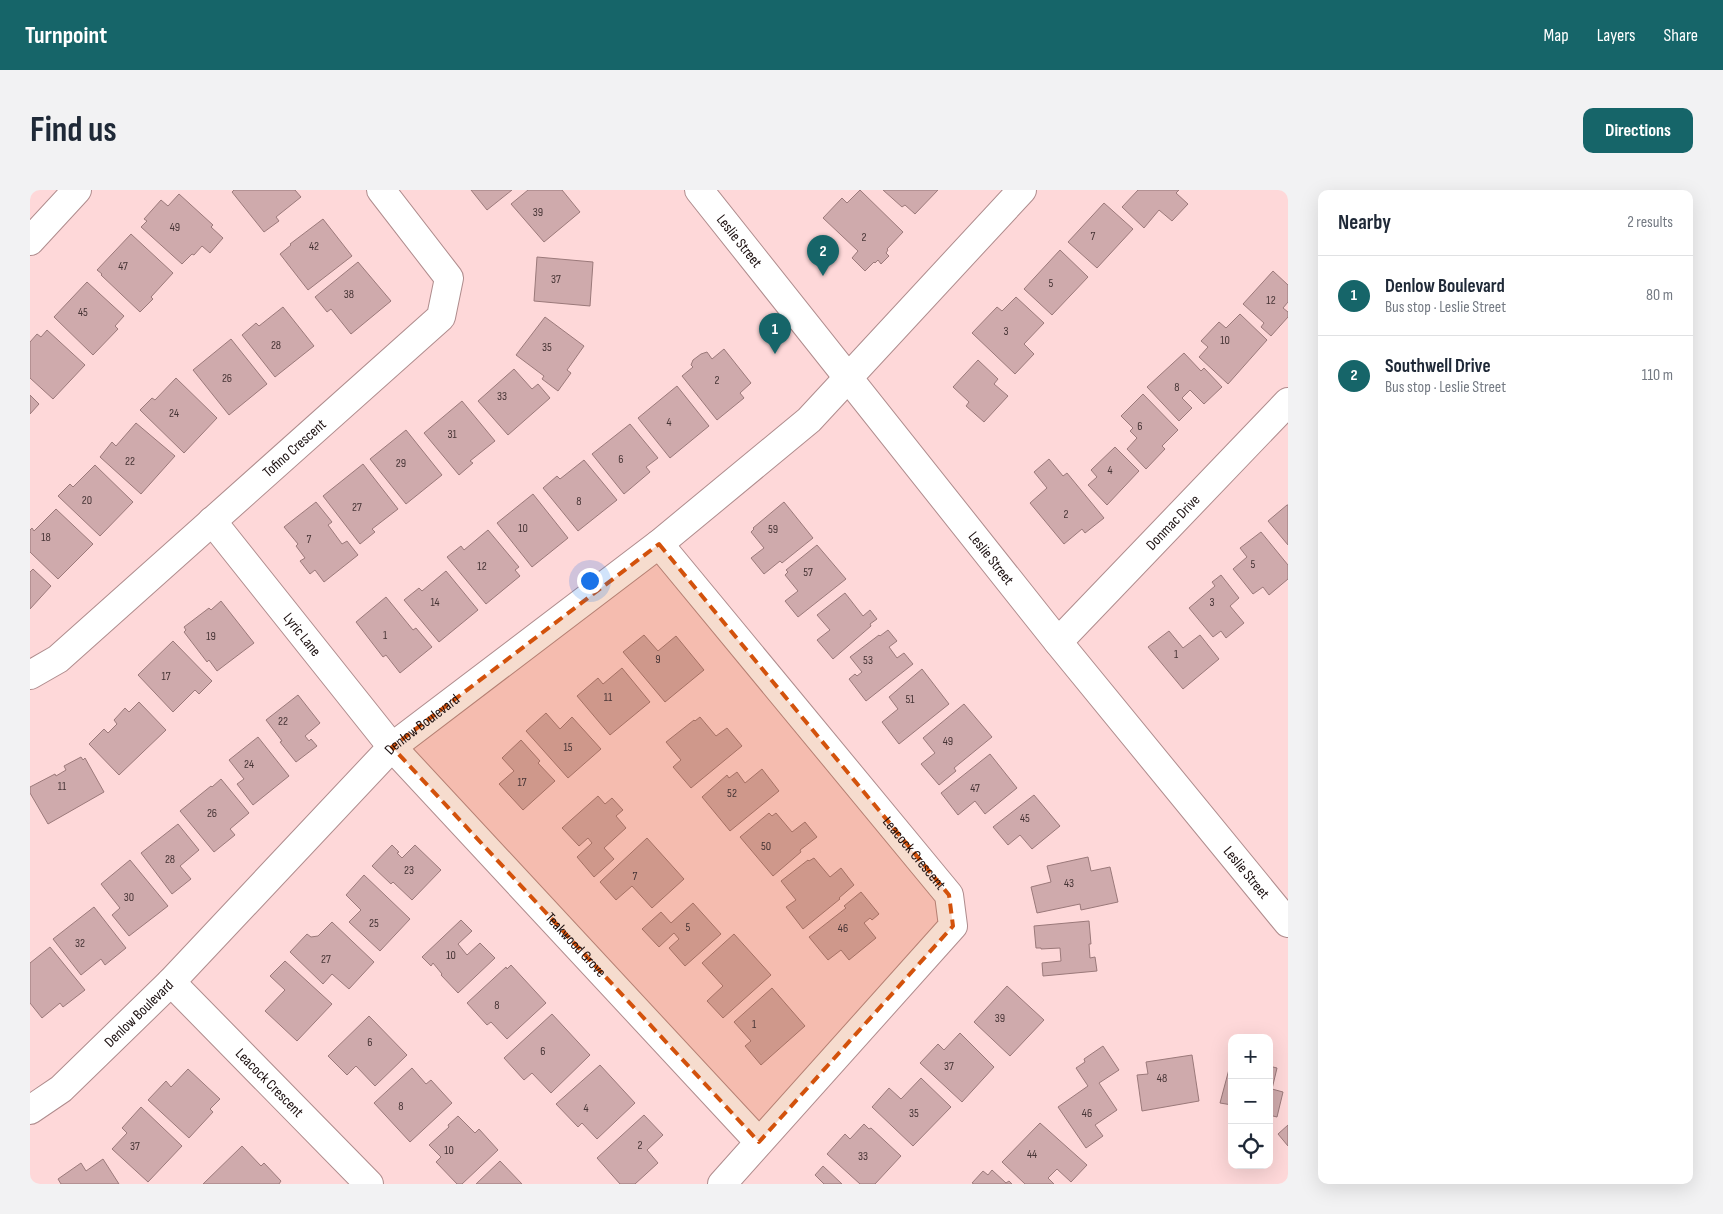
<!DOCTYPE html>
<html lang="en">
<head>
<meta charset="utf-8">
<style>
  :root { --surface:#fff; --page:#f2f2f3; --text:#1f2937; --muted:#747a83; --line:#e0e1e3; --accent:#166569 }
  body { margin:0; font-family:"Sofia Sans Condensed",sans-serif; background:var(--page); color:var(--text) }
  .controls { position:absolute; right:15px; bottom:15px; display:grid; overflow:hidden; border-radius:10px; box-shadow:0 5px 20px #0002 }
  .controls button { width:45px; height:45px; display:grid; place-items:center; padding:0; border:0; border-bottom:1px solid var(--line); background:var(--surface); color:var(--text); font:25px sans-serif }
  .you { position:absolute; left:559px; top:390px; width:18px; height:18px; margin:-12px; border:4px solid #fff; border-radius:50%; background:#1a73e8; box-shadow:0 0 0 8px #1a73e833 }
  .badge { display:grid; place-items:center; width:32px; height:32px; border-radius:50%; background:var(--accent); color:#fff; font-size:16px; font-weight:700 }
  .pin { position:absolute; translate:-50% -41px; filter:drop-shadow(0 1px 2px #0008) }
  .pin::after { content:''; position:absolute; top:26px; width:18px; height:15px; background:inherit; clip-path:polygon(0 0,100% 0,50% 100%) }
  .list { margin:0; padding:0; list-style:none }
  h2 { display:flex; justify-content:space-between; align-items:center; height:65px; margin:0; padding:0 20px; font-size:21px }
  h2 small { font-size:16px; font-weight:400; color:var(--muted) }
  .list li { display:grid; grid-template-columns:32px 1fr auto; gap:15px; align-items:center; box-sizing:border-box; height:80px; padding:0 20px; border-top:1px solid var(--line) }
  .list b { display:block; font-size:19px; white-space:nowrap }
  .list p { margin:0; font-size:16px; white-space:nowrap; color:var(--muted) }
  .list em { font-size:16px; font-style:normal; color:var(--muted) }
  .icon { flex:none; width:28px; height:28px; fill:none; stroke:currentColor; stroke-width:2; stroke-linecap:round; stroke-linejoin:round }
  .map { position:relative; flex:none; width:1258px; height:994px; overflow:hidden; border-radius:10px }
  header { display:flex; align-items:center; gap:30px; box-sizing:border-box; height:70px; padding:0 25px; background:var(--accent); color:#fff }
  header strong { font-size:24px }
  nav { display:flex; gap:28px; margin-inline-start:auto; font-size:18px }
  .intro { display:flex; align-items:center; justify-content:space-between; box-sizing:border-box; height:120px; padding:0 30px }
  h1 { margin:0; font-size:35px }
  .button { padding:12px 22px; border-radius:10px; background:var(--accent); color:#fff; font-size:18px; font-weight:700 }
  main { display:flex; gap:30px; padding:0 30px }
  aside { flex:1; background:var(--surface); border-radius:10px; box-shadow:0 5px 20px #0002 }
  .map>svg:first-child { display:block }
  .building { fill:#cfaaac; stroke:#9b797a }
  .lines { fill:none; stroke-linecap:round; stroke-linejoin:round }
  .street-casing { stroke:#af8c8d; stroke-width:30 }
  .secondary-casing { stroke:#af8c8d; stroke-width:30 }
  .street { stroke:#fff; stroke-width:28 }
  .secondary { stroke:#fff; stroke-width:28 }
  .marked { fill:#d3520c; fill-opacity:0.2; stroke:#d3520c; stroke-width:4; stroke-dasharray:10 6; stroke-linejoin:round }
  .labels { text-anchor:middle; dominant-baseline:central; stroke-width:5; stroke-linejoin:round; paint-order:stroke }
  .number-label { font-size:12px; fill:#473536 }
  .street-label { font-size:15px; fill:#1a0e0e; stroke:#fed8d9 }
</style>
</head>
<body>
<header>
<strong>Turnpoint</strong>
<nav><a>Map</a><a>Layers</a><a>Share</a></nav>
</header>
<div class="intro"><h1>Find us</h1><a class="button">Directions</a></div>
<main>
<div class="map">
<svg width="1258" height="994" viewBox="0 0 1258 994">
  <rect width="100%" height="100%" fill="#fed8d9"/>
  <!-- building -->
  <path class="building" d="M204,0H265L271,7L246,27L249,31L234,42L202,2Z
    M441,0H482L457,20Z
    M498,0H532L550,22L514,52L481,14Z
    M830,0L873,42L857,59L858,60L856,63L859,66L851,74L848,70L845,73L844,72L835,81L822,68L828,61L793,28L812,8L817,13Z
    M853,0H908L885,24L875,15L872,17Z
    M1108,0H1149L1146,3L1158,14L1142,31L1129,20L1114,38L1092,17Z
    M149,4L183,35L181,37L193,48L180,63L172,56L164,65L162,64L152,74L111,37L117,31L114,29L131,10L138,16Z
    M1074,13L1103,39L1067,78L1038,52Z
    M293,29L322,66L278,100L250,64L261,55L260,54Z
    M101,44L143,83L121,107L123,109L110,122L71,85L72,84L67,80Z
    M1030,60L1058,87L1022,125L994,99Z
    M507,67L563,72L560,116L504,111Z
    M328,72L361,111L321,144L301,119L297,122L285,107Z
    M1243,81L1258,95V112L1253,118L1258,122V127L1241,146L1231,137L1234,133L1213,114Z
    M57,92L94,126L85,136L88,139L63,165L24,127Z
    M986,107L1014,133L994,154L1004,164L985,184L942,143L967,117L972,121Z
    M253,117L284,156L245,187L212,145L226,133L229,136Z
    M1210,124L1237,150L1198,194L1169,167L1178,157L1171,151L1189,132L1196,138Z
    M515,127L554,156L537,180L541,183L528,201L512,189L514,186L486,165Z
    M17,140L55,175L23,209L0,188V152L7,144L11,147Z
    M201,149L237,194L199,225L163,180Z
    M694,159L721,193L710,203L714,208L687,230L652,186L663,177L661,175L663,170L671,164L677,162L682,169Z
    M1154,163L1171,181L1174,178L1192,197L1174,214L1160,200L1152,208L1162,218L1149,231L1117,197Z
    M948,170L968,189L964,194L978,206L954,232L936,216L939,212L923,197Z
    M484,179L502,199L508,194L520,208L478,245L448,211Z
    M146,188L187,228L154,263L110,220L122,208L125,210Z
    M647,196L679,236L640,268L608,228Z
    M1113,204L1148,240L1132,256L1135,259L1116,279L1097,259L1107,248L1100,241L1103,238L1091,226Z
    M0,205L9,214L0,224Z
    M432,211L465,251L440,271L443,273L429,285L394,243Z
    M106,233L145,266L111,304L70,267L82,252L86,256Z
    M600,234L628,268L616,277L620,282L594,304L562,264Z
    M376,240L412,285L376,314L340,269Z
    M1085,257L1109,281L1077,315L1058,295L1067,287L1061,280Z
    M1019,269L1033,286L1037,283L1074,328L1055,343L1052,339L1034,354L1000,313L1017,298L1004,282Z
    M554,270L587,310L548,341L513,298L527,286L530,289Z
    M333,274L368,319L342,339L345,342L330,354L293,306Z
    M65,275L103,312L70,346L28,306L40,294L43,297Z
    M503,304L538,348L502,377L467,333Z
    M286,312L302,332L298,335L312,354L317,351L328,365L294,392L285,380L280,384L270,371L275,368L266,356L268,354L254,337Z
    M754,312L783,348L752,373L750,371L734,384L721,368L734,358L721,342L724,339L723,338Z
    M1257,315H1258V355L1238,331Z
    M26,319L63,354L28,389L0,362V340L2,338L4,341Z
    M458,340L489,377L485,380L490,386L456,414L417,367L431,356L434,360Z
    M1231,342L1258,375V389L1239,405L1233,397L1223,404L1203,379L1217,367L1210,358Z
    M787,355L816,389L768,427L755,411L768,401L755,385L758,382L756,380Z
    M3,379L21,396L0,419V382Z
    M416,381L448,420L409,452L374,410L389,398L392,401Z
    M1191,385L1209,408L1200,416L1214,433L1196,448L1191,441L1183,447L1159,418L1185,396L1182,392Z
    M815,403L833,426L840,420L847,429L840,434L841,436L803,469L787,450L800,440L787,425Z
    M356,407L383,440L386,438L402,457L370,483L356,465L353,467L326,432Z
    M191,411L224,453L187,481L179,470L177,472L154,442L156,440L154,437L179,418L181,420Z
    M858,440L867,451L859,457L867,468L874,463L883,474L836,511L819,489L825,484L827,486L832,482L820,467L849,445L850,446Z
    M1139,441L1153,458L1170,445L1189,469L1153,499L1118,457Z
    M614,445L628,461L646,446L674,480L635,512L593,462Z
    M143,451L182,491L169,504L165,500L143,522L108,485Z
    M592,478L620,512L580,545L547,506L568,488L573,494Z
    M892,479L919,514L869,554L852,532L868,519L859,507Z
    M268,505L290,533L275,546L279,551L281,549L287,556L266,572L250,552L252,551L236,530Z
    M109,512L136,540L89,585L59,554L74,539L78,543L87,534L84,530L95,518L99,522Z
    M934,514L962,547L924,578L926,581L909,595L891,574L905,563L893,548Z
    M516,523L530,539L542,527L571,559L538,588L496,541Z
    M670,527L686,546L697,538L712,556L661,598L643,577L651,570L636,552L664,530L665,531Z
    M228,547L259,586L223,615L207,594L214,589L199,570Z
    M491,550L510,571L508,573L525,591L493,620L469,594L484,581L472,568Z
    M960,564L987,598L955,624L945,611L928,625L911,603Z
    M51,567L53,570L55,568L74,602L18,634L0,603V597L25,584L26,586L36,580L34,576Z
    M732,579L749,601L700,641L672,607L697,585L699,588L707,582L715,593Z
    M191,589L219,623L200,639L205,645L184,662L150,621L181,596L182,597Z
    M1004,605L1030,636L1002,659L990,645L978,655L963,637Z
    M568,606L575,614L582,608L593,620L586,626L596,638L574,658L584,669L564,687L547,667L562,653L558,648L549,656L532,638Z
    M739,623L742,626L746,623L762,642L775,632L787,647L770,660L771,662L743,686L710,647Z
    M148,634L169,660L150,676L161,689L142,704L111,663Z
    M617,648L654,689L622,718L602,696L586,710L570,692Z
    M362,655L369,662L367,663L372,668L385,655L411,680L382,710L363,692L361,694L342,676Z
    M1058,667L1061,681L1080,677L1088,712L1051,720L1050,714L1007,723L1001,697L1021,692L1017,676Z
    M784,668L800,687L811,678L824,695L809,708L810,709L773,739L756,717L766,710L751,691L778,670L779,671Z
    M100,670L138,716L99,746L82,725L90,718L71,694Z
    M334,685L380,729L350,761L319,732L331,720L316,705Z
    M831,702L849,724L842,730L840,728L834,733L846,748L819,770L811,760L798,770L779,747L816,718L814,716Z
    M663,713L691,744L655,776L639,758L649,749L644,743L629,757L612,739L631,722L641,733Z
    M64,717L96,758L75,775L71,769L51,785L23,749Z
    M431,730L442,741L428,754L437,765L450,753L465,768L428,803L411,785L412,784L403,773L401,776L392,767Z
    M1059,731L1061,754H1059L1060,768L1065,767L1067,781L1013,786L1012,773L1031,771L1030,758L1011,759V758H1006L1004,736Z
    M302,732L344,772L319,799L302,784L293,794L260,762L277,744L281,747L288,746Z
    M704,744L741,785L693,828L677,811L693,796L672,773Z
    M20,757L55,800L33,817L30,813L12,828L0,813V773Z
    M255,771L302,814L267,851L235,821L255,800L240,786Z
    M481,775L516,813L477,849L461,832L457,835L437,813L476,777L477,779Z
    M977,796L1014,830L980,866L944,832Z
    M742,798L775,836L731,875L715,856L721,851L704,832Z
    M522,824L560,865L521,903L502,883L494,890L474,868Z
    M339,826L377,865L345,896L326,876L317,885L298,866Z
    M930,843L964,877L932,912L890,873L908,854L914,860Z
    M1073,856L1089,880L1069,893L1087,920L1065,935L1073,946L1056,958L1028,917L1058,896L1046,878L1055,872L1054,869Z
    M1162,865L1169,911L1112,921L1107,885L1118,884L1116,872Z
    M1202,868V915L1190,913Z
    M570,875L605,913L567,949L552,933L548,937L526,914Z
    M1239,876L1247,878L1242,899L1253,902L1247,927L1239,925Z
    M382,878L396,894L401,890L422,913L380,952L344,913Z
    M158,879L190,909L180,919L183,922L159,948L118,910L136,891L141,897Z
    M891,888L921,917L883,956L842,917L859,898L871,909Z
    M111,917L152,956L118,992L82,959L97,943L92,938Z
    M614,925L633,945L617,960L628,973L605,994H590L567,968Z
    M428,926L445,943L449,939L468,960L432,994H427L406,972L411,967L399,955L419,937L418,935Z
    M1010,933L1057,975L1041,992L1027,979L1018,988L1024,994H995L972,972Z
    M834,934L839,939L841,938L871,966L845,994H830L797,964L815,944L820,949Z
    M1258,935V956L1248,944Z
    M212,956L231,976L234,973L251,991L249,994H173Z
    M73,969L89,994H31L28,989L51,973L56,981Z
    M470,971L492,994H446Z
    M793,976L812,994H794L785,985Z
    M962,980L976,993L979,991L982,994H944L942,993L953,981L958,985Z"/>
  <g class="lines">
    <!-- street casing -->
    <g class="street-casing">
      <g id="street">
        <path d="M0,51L47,0"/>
        <path id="s1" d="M182,331L362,557L729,952"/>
        <path id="s2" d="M629,354L919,705L923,736L692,994"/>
        <path id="s3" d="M1028,452L1258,212"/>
        <path id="s4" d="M0,485L28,469L411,127L419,88L351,0"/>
        <path id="s5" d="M141,792L339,994"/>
        <path id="s6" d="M0,920L31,899L141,792L362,557L629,354L779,230L992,0"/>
      </g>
    </g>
    <!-- secondary casing -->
    <g class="secondary-casing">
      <g id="secondary">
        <path id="s7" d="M669,0L1028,452L1258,733"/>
      </g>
    </g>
    <!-- street -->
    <use href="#street" class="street"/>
    <!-- secondary -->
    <use href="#secondary" class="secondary"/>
  </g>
  <!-- marked area -->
  <path class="marked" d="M629,354L919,705L923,736L729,952L362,557Z"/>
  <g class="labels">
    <!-- number labels -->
    <g class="number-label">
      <text x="508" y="22">39</text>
      <text x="145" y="37">49</text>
      <text x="1063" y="46">7</text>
      <text x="834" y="47">2</text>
      <text x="284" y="56">42</text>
      <text x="93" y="76">47</text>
      <text x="526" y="89">37</text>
      <text x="1021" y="93">5</text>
      <text x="319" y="104">38</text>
      <text x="1241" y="110">12</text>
      <text x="53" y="122">45</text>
      <text x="976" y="141">3</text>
      <text x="1195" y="150">10</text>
      <text x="246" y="155">28</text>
      <text x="517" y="157">35</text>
      <text x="197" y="188">26</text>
      <text x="687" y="190">2</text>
      <text x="1147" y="197">8</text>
      <text x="472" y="206">33</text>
      <text x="144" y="223">24</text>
      <text x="639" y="232">4</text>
      <text x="1110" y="236">6</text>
      <text x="422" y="244">31</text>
      <text x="591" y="269">6</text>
      <text x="100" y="271">22</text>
      <text x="371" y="273">29</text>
      <text x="1080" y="280">4</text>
      <text x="57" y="310">20</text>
      <text x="549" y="311">8</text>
      <text x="327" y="317">27</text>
      <text x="1036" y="324">2</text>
      <text x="493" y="338">10</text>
      <text x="743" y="339">59</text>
      <text x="16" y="347">18</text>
      <text x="279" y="349">7</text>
      <text x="1223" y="374">5</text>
      <text x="452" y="376">12</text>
      <text x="778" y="382">57</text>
      <text x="405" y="412">14</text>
      <text x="1182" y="412">3</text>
      <text x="355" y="445">1</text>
      <text x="181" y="446">19</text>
      <text x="1146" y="464">1</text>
      <text x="628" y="469">9</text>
      <text x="838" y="470">53</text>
      <text x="136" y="486">17</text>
      <text x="578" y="507">11</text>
      <text x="880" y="509">51</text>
      <text x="253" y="531">22</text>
      <text x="918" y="551">49</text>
      <text x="538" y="557">15</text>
      <text x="219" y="574">24</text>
      <text x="492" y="592">17</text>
      <text x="32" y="596">11</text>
      <text x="945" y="598">47</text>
      <text x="702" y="603">52</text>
      <text x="182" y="623">26</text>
      <text x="995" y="628">45</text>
      <text x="736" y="656">50</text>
      <text x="140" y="669">28</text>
      <text x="379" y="680">23</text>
      <text x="605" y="686">7</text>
      <text x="1039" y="693">43</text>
      <text x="99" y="707">30</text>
      <text x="344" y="733">25</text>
      <text x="658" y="737">5</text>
      <text x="813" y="738">46</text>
      <text x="50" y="753">32</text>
      <text x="421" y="765">10</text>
      <text x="296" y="769">27</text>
      <text x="467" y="815">8</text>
      <text x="970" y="828">39</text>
      <text x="724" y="834">1</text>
      <text x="340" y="852">6</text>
      <text x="513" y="861">6</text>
      <text x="919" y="876">37</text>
      <text x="1132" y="888">48</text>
      <text x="371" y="916">8</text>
      <text x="556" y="918">4</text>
      <text x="884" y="923">35</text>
      <text x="1057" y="923">46</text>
      <text x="610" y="955">2</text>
      <text x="105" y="956">37</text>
      <text x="419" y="960">10</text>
      <text x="1002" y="964">44</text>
      <text x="833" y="966">33</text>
    </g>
    <!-- street labels -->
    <g class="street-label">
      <text stroke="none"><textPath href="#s7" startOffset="65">Leslie Street</textPath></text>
      <text stroke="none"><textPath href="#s4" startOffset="349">Tofino Crescent</textPath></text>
      <text stroke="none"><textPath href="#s3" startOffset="166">Donmac Drive</textPath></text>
      <text stroke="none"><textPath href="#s7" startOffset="470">Leslie Street</textPath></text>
      <text stroke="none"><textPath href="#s1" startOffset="145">Lyric Lane</textPath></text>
      <text stroke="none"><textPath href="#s6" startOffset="551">Denlow Boulevard</textPath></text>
      <text stroke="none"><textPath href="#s2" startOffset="401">Leacock Crescent</textPath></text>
      <text stroke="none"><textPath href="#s7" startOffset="875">Leslie Street</textPath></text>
      <text stroke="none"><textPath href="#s1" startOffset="559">Teakwood Grove</textPath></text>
      <text stroke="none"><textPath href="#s6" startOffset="146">Denlow Boulevard</textPath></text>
      <text stroke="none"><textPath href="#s5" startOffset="141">Leacock Crescent</textPath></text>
    </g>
  </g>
</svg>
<div class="controls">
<button>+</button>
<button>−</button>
<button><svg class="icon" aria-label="locate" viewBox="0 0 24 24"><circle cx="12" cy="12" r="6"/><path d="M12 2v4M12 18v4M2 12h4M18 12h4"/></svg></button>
</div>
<div class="you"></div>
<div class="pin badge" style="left:745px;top:164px">1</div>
<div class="pin badge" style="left:793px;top:86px">2</div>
</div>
<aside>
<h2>Nearby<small>2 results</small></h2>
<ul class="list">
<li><span class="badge">1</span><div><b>Denlow Boulevard</b><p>Bus stop · Leslie Street</p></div><em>80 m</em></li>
<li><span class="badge">2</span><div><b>Southwell Drive</b><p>Bus stop · Leslie Street</p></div><em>110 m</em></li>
</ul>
</aside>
</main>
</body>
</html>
